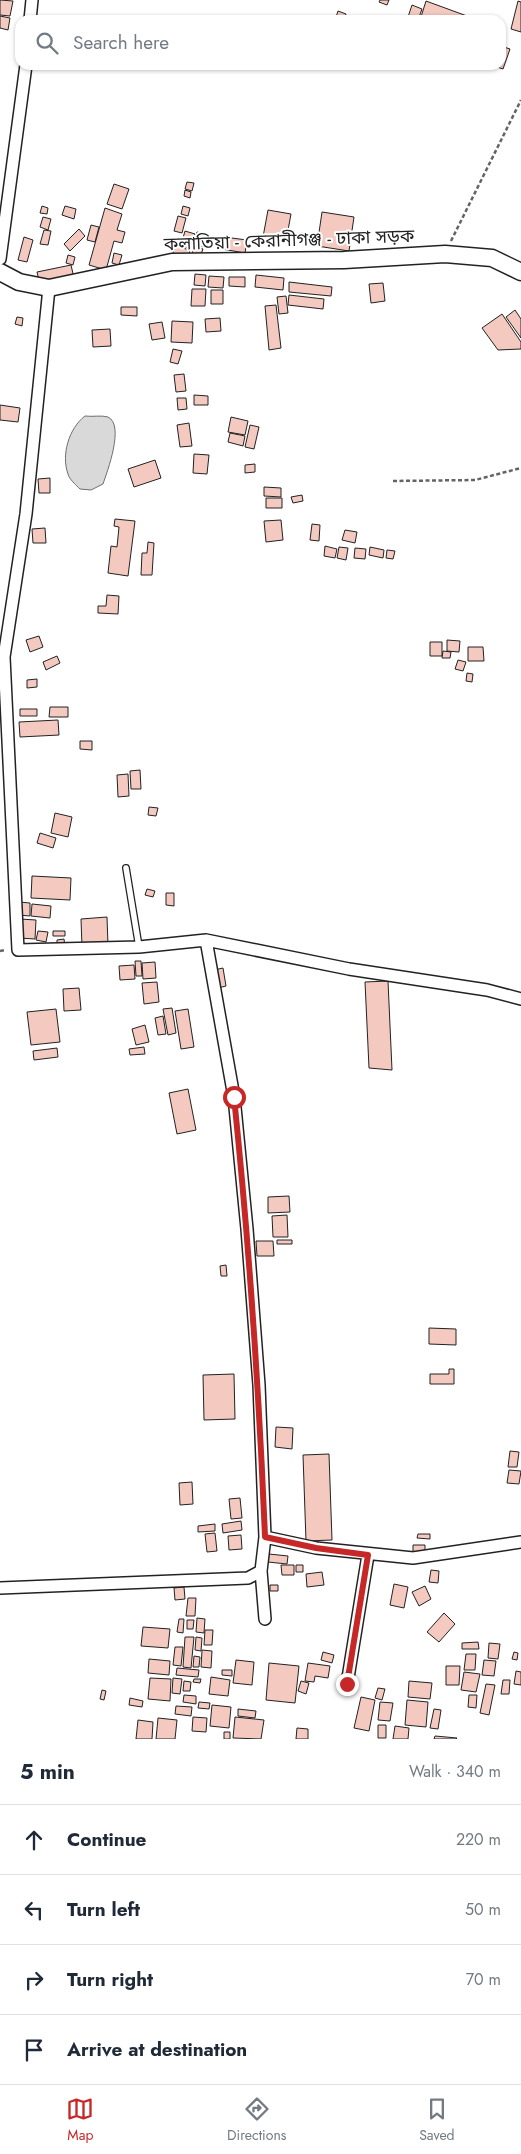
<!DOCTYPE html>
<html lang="en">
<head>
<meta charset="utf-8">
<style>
  :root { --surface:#fff; --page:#f6f6f7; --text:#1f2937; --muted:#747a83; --line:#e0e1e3; --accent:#c62828 }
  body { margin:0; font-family:Jost,"Noto Sans Bengali",sans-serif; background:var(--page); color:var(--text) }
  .stop { position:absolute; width:15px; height:15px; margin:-11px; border:4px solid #c62828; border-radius:50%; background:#fff }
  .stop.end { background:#c62828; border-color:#fff; box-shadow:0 1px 5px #0008 }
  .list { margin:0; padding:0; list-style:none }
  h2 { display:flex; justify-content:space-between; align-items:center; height:65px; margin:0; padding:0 20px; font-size:21px }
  h2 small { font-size:16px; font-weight:400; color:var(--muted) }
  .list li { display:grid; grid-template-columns:32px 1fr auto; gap:15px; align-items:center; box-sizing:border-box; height:70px; padding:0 20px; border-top:1px solid var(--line) }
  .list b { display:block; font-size:19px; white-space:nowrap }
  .list em { font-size:16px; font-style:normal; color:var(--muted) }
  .icon { flex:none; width:28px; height:28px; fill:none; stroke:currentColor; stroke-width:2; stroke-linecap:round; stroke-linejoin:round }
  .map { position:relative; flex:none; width:521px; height:1739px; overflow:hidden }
  .search { position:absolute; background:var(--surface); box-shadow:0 1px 4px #0004; left:15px; right:15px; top:15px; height:55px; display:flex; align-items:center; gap:12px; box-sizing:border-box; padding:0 18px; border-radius:15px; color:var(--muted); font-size:19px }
  .sheet { height:345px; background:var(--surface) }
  nav { display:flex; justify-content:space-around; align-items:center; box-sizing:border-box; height:70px; border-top:1px solid var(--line); background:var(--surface); font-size:14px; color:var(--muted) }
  nav a { display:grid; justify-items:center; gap:2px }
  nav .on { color:var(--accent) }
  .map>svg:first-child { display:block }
  .water { fill:#d9d9d9; stroke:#6f6f6f }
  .building { fill:#f3c9c0; stroke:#222 }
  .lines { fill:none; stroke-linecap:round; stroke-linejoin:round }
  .service-casing { stroke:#222; stroke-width:8 }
  .minor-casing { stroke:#222; stroke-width:14 }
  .secondary-casing { stroke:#222; stroke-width:19 }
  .path { stroke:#646464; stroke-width:2.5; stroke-dasharray:4 2.5; stroke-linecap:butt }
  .service { stroke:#fff; stroke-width:5.5 }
  .minor { stroke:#fff; stroke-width:11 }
  .secondary { stroke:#fff; stroke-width:16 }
  .route { stroke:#c62828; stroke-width:6 }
  .labels { text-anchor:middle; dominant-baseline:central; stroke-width:4; stroke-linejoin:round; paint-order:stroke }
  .street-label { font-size:18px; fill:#222; stroke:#fff }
</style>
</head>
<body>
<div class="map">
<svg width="521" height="1739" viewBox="0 0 521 1739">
  <rect width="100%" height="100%" fill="#fff"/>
  <!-- water -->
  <path class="water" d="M85,416C92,417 102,415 108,417C125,425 107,472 103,484L91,490L80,489C76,485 69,479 68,474C61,455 69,428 85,416Z"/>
  <!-- building -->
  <path class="building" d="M0,0L13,1L10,16L0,15Z
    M380,0H389L387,5L379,2Z
    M426,1L467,16L466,20H420Z
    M518,1L521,2V32L511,29Z
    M412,5L422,9L418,20L408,17Z
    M338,11L346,14L344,20H335Z
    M0,16L10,18L8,30L0,28Z
    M501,46L510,49L503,69L491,65H501Z
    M187,182L194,183L192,191L185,189Z
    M114,184L129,189L122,209L107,204Z
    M185,190L191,192L190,198L184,196Z
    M42,206L48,208L47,214L40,213Z
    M65,206L76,209L74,219L62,215Z
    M183,206L190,208L188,216L181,214Z
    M105,208L122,214L117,230L125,232L122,243L114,241L106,270L89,265Z
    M268,210L291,214L286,241L263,237Z
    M322,212L354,217L349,251L317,246Z
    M178,216L186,218L182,233L174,231Z
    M43,217L51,219L48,230L40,227Z
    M91,225L99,227L95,242L87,240Z
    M79,229L85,236L70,251L64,244Z
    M44,230L51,231L48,245L40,244Z
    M185,231L195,234L193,241L183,238Z
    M197,232L208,235L204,247L193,244Z
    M24,237L33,240L27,262L18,260Z
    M224,237L247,240L245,253L222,249Z
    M183,239L192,241L190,248L181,246Z
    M175,246L190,250L188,258L173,253Z
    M194,246L203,249L200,257L192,254Z
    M114,253L122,255L119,265L112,263Z
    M68,255L75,257L73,265L66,263Z
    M71,265L74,278L40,285L37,272Z
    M195,274L206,275L205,286L194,285Z
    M256,275L284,278L283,290L255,287Z
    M209,276L224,277L223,288L208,287Z
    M229,277H245V287L229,286Z
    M289,282L332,287L331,296L289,292Z
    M383,283L385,301L371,303L369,284Z
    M192,289H206L205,306H191Z
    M211,290H223V304H211Z
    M289,295L324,299L323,309L288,305Z
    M286,296L288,313L279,314L277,297Z
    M276,305L281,348L269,350L265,306Z
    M121,307H137V316L121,315Z
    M515,310L521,319V338L506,317Z
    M502,314L521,342V349L498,350L482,328Z
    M17,317L23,318L22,326L15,324Z
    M220,318L221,331L206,332L205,319Z
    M172,321L193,322L192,343L171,342Z
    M162,322L165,338L152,340L149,324Z
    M110,329L111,346L93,347L92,330Z
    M173,349L182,351L178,364L170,362Z
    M184,374L186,391L176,392L174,375Z
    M194,395L208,396V405H194Z
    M177,398H186L187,409L178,410Z
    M0,405L20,408L18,422L0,420Z
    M231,417L248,421L245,435L228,432Z
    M189,423L192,446L180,447L177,425Z
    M250,425L259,427L254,449L245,447Z
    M230,433L245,436L243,446L228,442Z
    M194,454L209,455L207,474L193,473Z
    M155,460L161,478L134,487L128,469Z
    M255,464V472L245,473V465Z
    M50,478V493H39L38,479Z
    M264,487L281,488V497L264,496Z
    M302,495L303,501L293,503L291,497Z
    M266,498H282V508H266Z
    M115,519L135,521L128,576L108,573L111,546L117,547L119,527L114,526Z
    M281,520L283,540L266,542L264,521Z
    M312,524L320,525L319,541L310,540Z
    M45,528L46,543H33L32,529Z
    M345,530L357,532L355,543L342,540Z
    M148,542L154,543L152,575H141L142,553H147Z
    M325,546L337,549L335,558L324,556Z
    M339,547L348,548L346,560L337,558Z
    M370,547L384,550L383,558L369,555Z
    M355,548L366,549L365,559L354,558Z
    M387,550L395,551L393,559L386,558Z
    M107,595L119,596L118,614L98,613V606H106Z
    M39,636L43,647L30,652L26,640Z
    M447,640L460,641L459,652L447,651Z
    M430,642H442V656H430Z
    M468,647H483L484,661H468Z
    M443,651L451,652L450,658H442Z
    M57,656L60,663L46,670L43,662Z
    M458,660L466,662L463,671L455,669Z
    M467,673L473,674L472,682L466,681Z
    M37,679V687L27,688V680Z
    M50,707H68V717H49Z
    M20,709H37V716H20Z
    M58,720L59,735L20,737L19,722Z
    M80,741H92V750L80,749Z
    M140,770L141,789H131L130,771Z
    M128,774L129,796L118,797L117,775Z
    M149,807L158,808L156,816L148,815Z
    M55,813L72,817L68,837L51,833Z
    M40,833L56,838L53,848L37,843Z
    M32,876L71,878L70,900L31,898Z
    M147,889L155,891L153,897L145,895Z
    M166,893H174V906L166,905Z
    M19,902L30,903V916L18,915Z
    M32,904L51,906L50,918L31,916Z
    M107,917L108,945L82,947L81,919Z
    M20,919L36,920L35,939L19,938Z
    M38,931L48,932L46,942L36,940Z
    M53,931H65V936H53Z
    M64,939L65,947L57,948V940Z
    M135,961H141L142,976H136Z
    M155,962L156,978L143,979L142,963Z
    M134,965L135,979L120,980L119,966Z
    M223,968L226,986L218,988L214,970Z
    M388,981L392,1070L369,1068L365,982Z
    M157,982L159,1002L144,1004L142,983Z
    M79,988L81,1010L64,1011L63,989Z
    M172,1008L176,1033L168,1035L163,1009Z
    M56,1009L60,1042L31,1045L27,1012Z
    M188,1009L194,1047L181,1049L175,1011Z
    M163,1016L166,1034L158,1035L155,1018Z
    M145,1025L149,1042L136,1045L132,1029Z
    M144,1047L145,1054L130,1055L129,1049Z
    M57,1048L58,1057L34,1060L33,1051Z
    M188,1089L196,1130L177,1134L169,1093Z
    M289,1196L290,1212L268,1213V1197Z
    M287,1215L288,1237H273L272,1216Z
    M277,1240H292V1244H277Z
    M256,1241H273L274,1256H257Z
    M226,1265L227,1276H221L220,1266Z
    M429,1328L456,1329V1345L429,1344Z
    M449,1369H454V1384H430V1374H449Z
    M234,1374L235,1419L204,1420L203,1375Z
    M276,1427L293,1428L292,1449L275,1447Z
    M510,1451L519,1452L517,1467H508Z
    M329,1454L332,1540L306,1541L303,1455Z
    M509,1470L521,1471L519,1484L507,1483Z
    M192,1482L193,1504L180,1505L179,1483Z
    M240,1498L242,1518L231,1519L229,1499Z
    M241,1521L242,1530L223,1533L222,1524Z
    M215,1524V1531L198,1532V1526Z
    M215,1533L217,1551L207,1552L205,1534Z
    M418,1534H430V1539L417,1538Z
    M241,1535L242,1549L229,1550L228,1536Z
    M413,1545H425V1554L413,1553Z
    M269,1554L288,1556L287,1564L268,1562Z
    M281,1565H294V1575H282Z
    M296,1565H303V1572H296Z
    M431,1570L439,1571L438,1583L429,1582Z
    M322,1572L324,1585L307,1587L306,1574Z
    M394,1584L408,1587L404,1608L390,1605Z
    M270,1585H278V1591H270Z
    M425,1586L431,1599L419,1606L412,1592Z
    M184,1587L185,1599L175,1600L174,1588Z
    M188,1598H196L195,1616H186Z
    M444,1613L455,1624L439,1642L427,1632Z
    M197,1618L205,1619L204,1633L196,1632Z
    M179,1619H184L183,1633L177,1632Z
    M187,1620H194L193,1629H187Z
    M143,1627L170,1629L168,1648L141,1646Z
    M205,1630H213L212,1645H204Z
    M185,1637H194L191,1668L183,1667Z
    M196,1637L202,1638L201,1651L195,1650Z
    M478,1642L479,1649H462V1643Z
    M489,1643L500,1644L498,1659L488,1658Z
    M175,1647H183L181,1666L173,1665Z
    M202,1650L212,1651L211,1668L201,1667Z
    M323,1652L334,1655L332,1663L321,1660Z
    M514,1652L518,1653L517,1660L512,1659Z
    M466,1654H476L475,1670H464Z
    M194,1656L200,1657L199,1667H193Z
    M149,1659L170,1661L169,1675L148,1673Z
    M236,1660L254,1662L252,1685L233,1683Z
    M484,1660L496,1661L494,1676L482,1675Z
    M269,1663L299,1666L295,1703L266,1700Z
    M308,1663L330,1666L328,1678L315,1676L314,1682L305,1681Z
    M446,1666H460L459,1685H446Z
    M177,1668L199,1670L198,1677L176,1675Z
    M222,1670H232V1676L222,1675Z
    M516,1671L521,1672V1685L514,1684Z
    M464,1672L480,1674L476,1692L461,1690Z
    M211,1677L230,1680L228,1696L209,1694Z
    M150,1678L171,1679L170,1701L148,1699Z
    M173,1678L182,1679L180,1694L172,1693Z
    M194,1679H201L200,1683L193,1682Z
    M503,1680H510L509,1694H501Z
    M184,1681L191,1682L190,1691H183Z
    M301,1681L309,1683L306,1694L298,1691Z
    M409,1681L432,1683L430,1699L408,1697Z
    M486,1684L495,1685L489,1715L480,1713Z
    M378,1688L385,1689L382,1700L375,1698Z
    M102,1690L106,1691L104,1700L100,1699Z
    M184,1695L196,1696V1704L183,1702Z
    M469,1695H477L476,1708L468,1707Z
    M361,1697L375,1700L369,1731L354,1728Z
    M130,1698L143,1701L142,1707L129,1705Z
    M407,1700L428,1702L426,1727L405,1725Z
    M199,1702L210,1703L209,1709L198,1708Z
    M380,1702L393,1703L390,1721L378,1720Z
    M212,1705L231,1707L229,1728L210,1726Z
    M176,1706L192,1707L191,1716L175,1714Z
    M238,1709L256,1711L255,1718L238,1716Z
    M434,1709L441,1710L438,1729L430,1728Z
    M193,1717L207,1718L206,1732L192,1731Z
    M235,1717L264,1720L261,1739L233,1738Z
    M158,1718L177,1720L175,1739H156Z
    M138,1720L153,1722L152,1739H136Z
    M378,1725H386V1738H378Z
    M395,1726L409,1728L408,1739H393Z
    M297,1728L308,1729V1739H296Z
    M224,1732H230V1739H224Z
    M435,1736L457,1738L456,1739H434Z"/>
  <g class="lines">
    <!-- service casing -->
    <g class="service-casing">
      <path id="service" d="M126,868L139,947"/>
    </g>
    <!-- minor casing -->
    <g class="minor-casing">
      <path id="minor" d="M30,20L32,0
        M0,259L26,65
        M49,288L26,514L4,657L18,950L139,947L206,940
        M265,1537L316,1548L413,1558L521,1542
        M0,1588L248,1578L261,1571
        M265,1619L261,1571L265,1537L259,1385L247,1229L234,1097L206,940L349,969L487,990L521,999
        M347,1684L368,1555"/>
    </g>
    <!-- secondary casing -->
    <g class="secondary-casing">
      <path id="secondary" d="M0,272L19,282L49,288L172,262L344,260L445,254L492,258L521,272"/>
    </g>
    <!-- path -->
    <path class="path" d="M451,241L521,100
      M393,481L475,480L521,468
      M0,951L6,950"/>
    <!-- service -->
    <use href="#service" class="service"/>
    <!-- minor -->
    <use href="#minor" class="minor"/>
    <!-- secondary -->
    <use href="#secondary" class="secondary"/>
  </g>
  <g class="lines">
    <!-- route -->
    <path class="route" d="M234,1097C249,1243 259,1390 265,1537L316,1548L368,1555L347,1684"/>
  </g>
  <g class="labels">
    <!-- street labels -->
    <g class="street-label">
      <text transform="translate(289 240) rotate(-2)">কলাতিয়া - কেরানীগঞ্জ - ঢাকা সড়ক</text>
    </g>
  </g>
</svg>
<div class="stop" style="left:234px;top:1097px"></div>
<div class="stop end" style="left:347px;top:1684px"></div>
<div class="search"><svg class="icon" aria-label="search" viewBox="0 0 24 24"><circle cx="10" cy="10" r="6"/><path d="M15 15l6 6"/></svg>Search here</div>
</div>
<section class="sheet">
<h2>5 min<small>Walk · 340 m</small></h2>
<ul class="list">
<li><svg class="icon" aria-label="ahead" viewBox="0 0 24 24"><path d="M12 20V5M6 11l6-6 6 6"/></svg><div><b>Continue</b></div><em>220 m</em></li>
<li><svg class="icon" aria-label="left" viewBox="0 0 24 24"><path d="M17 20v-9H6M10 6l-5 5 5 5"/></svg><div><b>Turn left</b></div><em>50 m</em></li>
<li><svg class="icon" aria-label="right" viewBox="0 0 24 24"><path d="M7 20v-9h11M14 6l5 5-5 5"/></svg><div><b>Turn right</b></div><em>70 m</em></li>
<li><svg class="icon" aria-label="arrive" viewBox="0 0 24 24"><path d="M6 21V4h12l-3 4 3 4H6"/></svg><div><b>Arrive at destination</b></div></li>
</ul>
</section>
<nav>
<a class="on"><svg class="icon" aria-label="map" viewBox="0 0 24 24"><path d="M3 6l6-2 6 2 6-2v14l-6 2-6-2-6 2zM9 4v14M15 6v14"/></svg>Map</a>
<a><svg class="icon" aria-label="directions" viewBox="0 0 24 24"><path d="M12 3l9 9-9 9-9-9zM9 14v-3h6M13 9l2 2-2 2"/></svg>Directions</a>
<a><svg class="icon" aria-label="saved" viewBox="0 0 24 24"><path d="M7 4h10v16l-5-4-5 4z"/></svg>Saved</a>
</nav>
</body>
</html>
